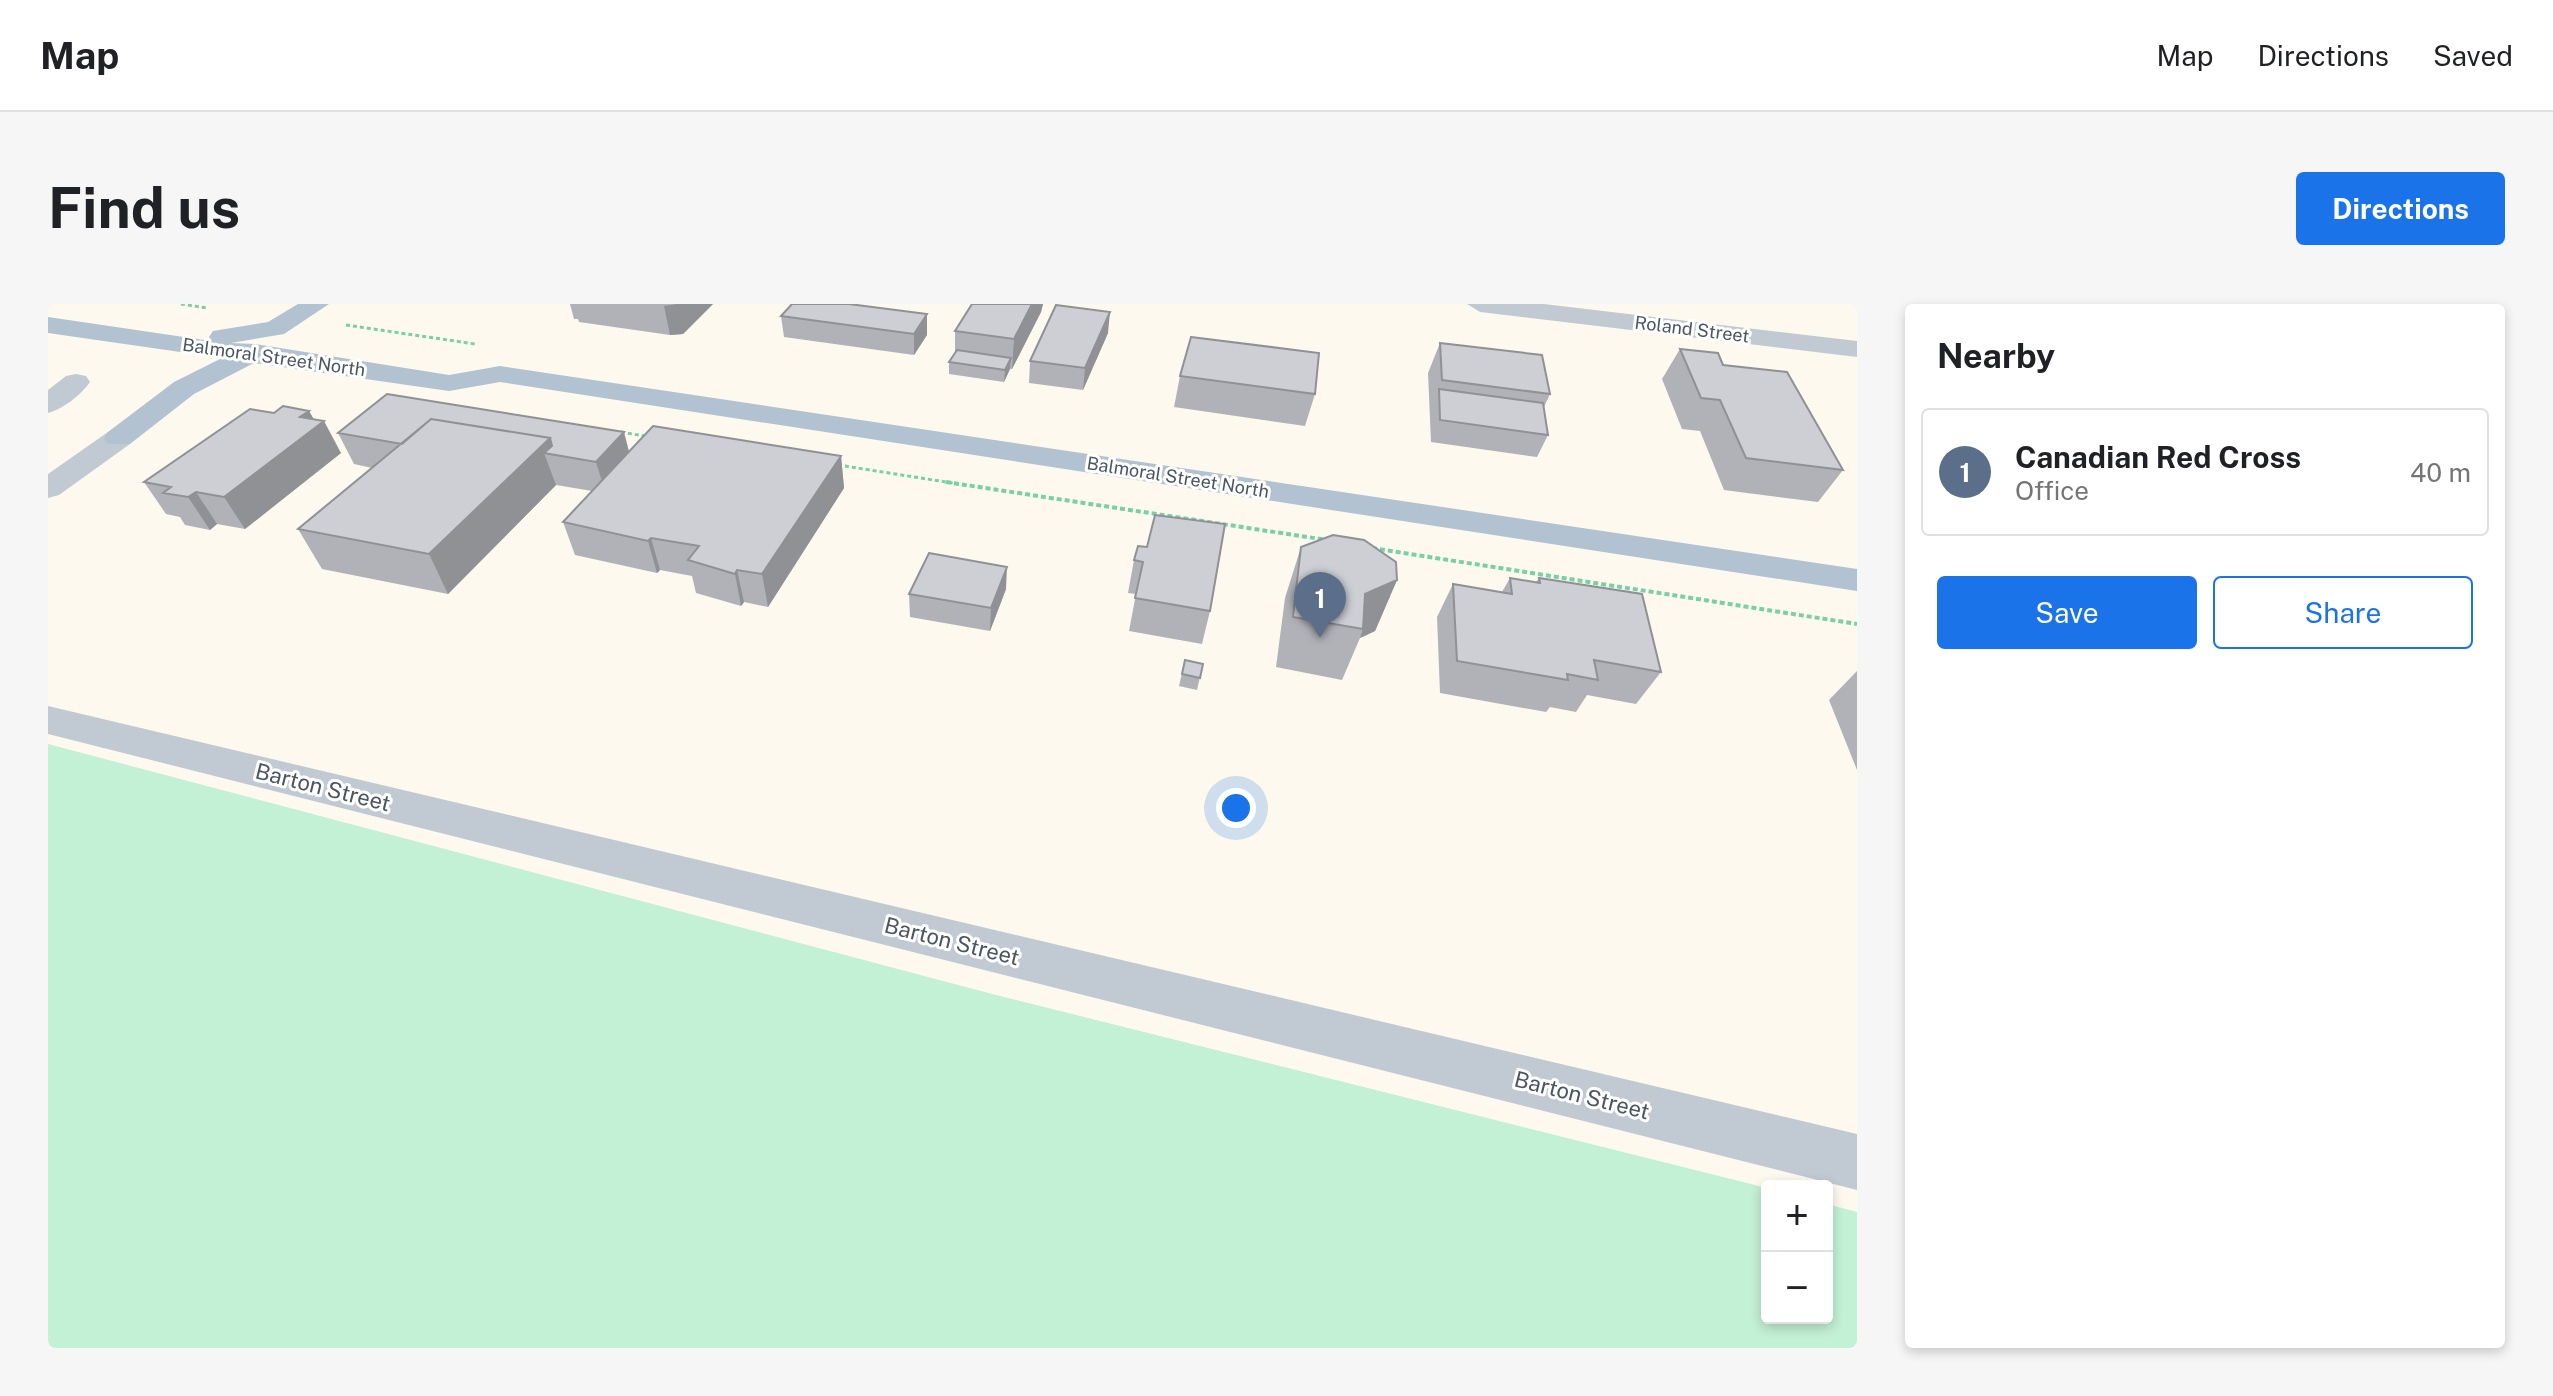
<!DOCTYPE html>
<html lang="en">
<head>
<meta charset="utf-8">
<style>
  :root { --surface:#fff; --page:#f6f6f6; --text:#202124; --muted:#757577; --line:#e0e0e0; --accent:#1a73e8 }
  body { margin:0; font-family:"Public Sans",sans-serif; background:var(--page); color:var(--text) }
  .controls { position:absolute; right:24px; bottom:24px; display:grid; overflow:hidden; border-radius:8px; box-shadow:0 4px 12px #0003 }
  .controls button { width:72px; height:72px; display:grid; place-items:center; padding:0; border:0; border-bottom:2px solid var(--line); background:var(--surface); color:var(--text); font:40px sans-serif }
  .you { position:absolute; left:1188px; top:504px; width:28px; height:28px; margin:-20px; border:6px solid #fff; border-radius:50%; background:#1a73e8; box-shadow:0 0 0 12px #1a73e833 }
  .badge { display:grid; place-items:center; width:52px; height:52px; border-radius:50%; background:var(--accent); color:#fff; font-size:26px; font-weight:700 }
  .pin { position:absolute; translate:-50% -66px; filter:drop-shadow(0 2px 4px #0008) }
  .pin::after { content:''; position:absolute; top:42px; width:28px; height:24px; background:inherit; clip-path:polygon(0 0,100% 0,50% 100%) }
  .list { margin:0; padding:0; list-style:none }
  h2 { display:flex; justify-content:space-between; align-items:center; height:104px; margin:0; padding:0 32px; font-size:34px }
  h2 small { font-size:26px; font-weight:400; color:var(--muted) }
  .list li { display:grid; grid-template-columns:52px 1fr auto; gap:24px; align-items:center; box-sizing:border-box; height:128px; margin:0 16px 16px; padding:0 16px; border:2px solid var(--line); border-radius:8px }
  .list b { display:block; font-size:30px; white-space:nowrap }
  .list p { margin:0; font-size:26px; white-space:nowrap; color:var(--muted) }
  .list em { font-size:26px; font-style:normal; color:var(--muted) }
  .actions { display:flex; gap:16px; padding:24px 32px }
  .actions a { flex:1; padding:18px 0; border:2px solid var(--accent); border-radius:8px; text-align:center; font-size:28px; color:var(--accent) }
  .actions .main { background:var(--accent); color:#fff }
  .map { position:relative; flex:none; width:1809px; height:1044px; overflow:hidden; border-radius:8px }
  header { display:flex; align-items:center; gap:48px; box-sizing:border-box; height:112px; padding:0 40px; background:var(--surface); border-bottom:2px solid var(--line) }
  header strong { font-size:38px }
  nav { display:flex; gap:44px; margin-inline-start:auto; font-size:28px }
  .intro { display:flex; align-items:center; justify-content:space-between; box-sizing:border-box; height:192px; padding:0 48px }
  h1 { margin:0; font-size:56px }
  .button { padding:20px 36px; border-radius:8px; background:var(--accent); color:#fff; font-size:28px; font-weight:700 }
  main { display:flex; gap:48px; padding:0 48px }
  aside { flex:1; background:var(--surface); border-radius:8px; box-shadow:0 4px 12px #0003 }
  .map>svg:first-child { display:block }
  .commercial { fill:#fdf9ef }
  .green { fill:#c3f1d5 }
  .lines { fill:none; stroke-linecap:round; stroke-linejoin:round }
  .path-far1 { stroke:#7ad0a6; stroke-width:3; stroke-dasharray:4 3; stroke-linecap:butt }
  .path { stroke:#7ad0a6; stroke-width:4; stroke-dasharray:5 3; stroke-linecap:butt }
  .minor { fill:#c1cad2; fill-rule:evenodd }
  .major { fill:#b3c2d1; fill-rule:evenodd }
  .wall { fill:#b0b2b7 }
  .shaded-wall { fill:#909195 }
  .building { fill:#cdcfd5; stroke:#909195; stroke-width:2 }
  .labels { text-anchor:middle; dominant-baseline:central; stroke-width:6; stroke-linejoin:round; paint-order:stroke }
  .far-street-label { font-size:18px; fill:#4a5661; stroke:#fff }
  .street-label { font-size:22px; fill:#4a5661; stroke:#fff }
</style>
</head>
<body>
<header>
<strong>Map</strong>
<nav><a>Map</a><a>Directions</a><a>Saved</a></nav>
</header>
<div class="intro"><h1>Find us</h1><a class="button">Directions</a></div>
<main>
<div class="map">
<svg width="1809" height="1044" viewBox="0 0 1809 1044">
  <rect width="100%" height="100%" fill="#f5f3f3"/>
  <!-- commercial -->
  <path class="commercial" d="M0,0H1809V908L1779,900V882L1719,884L944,690L0,440Z"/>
  <!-- green -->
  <path class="green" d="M0,440L944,690L1719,884V1014H1779V900L1809,908V1044H0Z"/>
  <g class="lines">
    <!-- path-far1 -->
    <path class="path-far1" d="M133,0L159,4
      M298,21L427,40
      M573,128L602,133
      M790,161L911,180"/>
    <!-- path -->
    <path class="path" d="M898,178L1279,236
      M1324,244L1809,320"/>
    <!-- minor -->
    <path class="minor" d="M1419,0H1496L1809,37V53L1432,8Z
      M28,70L38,72L42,78C33,91 15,105 0,109V86L18,72Z
      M71,125L82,128L86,134L82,140L11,191L0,194V170L60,128Z
      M0,402L1809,830V886L0,430Z"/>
    <!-- major -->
    <path class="major" d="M250,0H281L236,30L183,39L207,40L401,71L452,62L1809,265V287L452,78L401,87L206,59L146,90L82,140H60L56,134L60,128L126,78L174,54L0,29V13L163,37L161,33L165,27L220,18Z"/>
  </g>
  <!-- wall -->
  <path class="wall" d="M522,0H665L635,30L622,31L531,18L530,15H526Z
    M924,0H995L993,8L964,65H962L956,78L901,70V58L907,49V27Z
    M879,10V31L866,51L736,33L733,12Z
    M1060,29L1035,86L981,79L982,57Z
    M1392,39L1502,90L1496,103L1500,131L1489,153L1383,138L1380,69Z
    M1632,45L1675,61L1795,166L1770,198L1676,186L1652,127L1634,125L1614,75Z
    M1132,72L1267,90L1257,122L1126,103Z
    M266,116L293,149L197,225L169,220L162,226L137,221L132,213L118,210L96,178Z
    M290,129L581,147L793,152L796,184L720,303L696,298L693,302L648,289L644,272L612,266L609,269L527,251L515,218L544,187L508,181L400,290L274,265L250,225L324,164L306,160Z
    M1090,242L1162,307L1154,340L1081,327L1088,290L1080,289L1086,256Z
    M1253,243L1349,276L1327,327L1312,334L1294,376L1228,363L1237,294Z
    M1462,274L1488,278L1491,274L1613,368L1588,400L1539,391L1528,408L1502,403L1498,408L1392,389L1389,313L1405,280L1454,288Z
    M958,285L942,327L862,313L861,290Z
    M1137,356L1155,360L1149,386L1131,382Z
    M1809,367V466L1781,396Z"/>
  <!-- shaded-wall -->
  <path class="shaded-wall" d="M629,0H665L635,30L622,31L616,2Z
    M984,0H995L993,8L964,65L966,35Z
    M1062,8L1060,29L1035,86L1037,64Z
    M879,10V31L866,51V30Z
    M963,54L962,65L956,78L957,66Z
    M261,107L270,122L276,117L293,149L197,225L176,193L252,113Z
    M576,128L584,159L558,190L548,158Z
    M502,134L508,151L496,149L508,181L400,290L381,250Z
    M793,152L796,184L720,303L714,270Z
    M148,188L169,220L162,226L140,193Z
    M603,234L612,266L609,269L600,237Z
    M959,263L958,285L942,327L943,304Z
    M689,266L696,298L693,302L687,270Z
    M1349,276L1327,327L1312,334L1315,325L1317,290Z"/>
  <!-- building -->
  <path class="building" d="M744,0H801L879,10L866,30L733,12Z
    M924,0H984L966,35L907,27Z
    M1008,1L1062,8L1037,64L982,57Z
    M1143,33L1271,49L1267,90L1132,72Z
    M1392,39L1494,51L1502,90L1394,76Z
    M1632,45L1670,49L1675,61L1739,68L1795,166L1698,154L1672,96L1653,94Z
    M909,46L963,54L957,66L901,58Z
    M1391,85L1495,99L1500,131L1392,116Z
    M339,90L576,128L548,158L496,149L504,142L502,134L383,115L354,140L290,129Z
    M235,102L261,107L252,113L276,117L176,193L148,188L140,193L115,189L123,183L96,178L202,105L226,109Z
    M383,115L502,134L381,250L250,225Z
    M605,122L793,152L714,270L689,266L687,270L640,256L651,242L603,234L600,237L515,218Z
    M1107,211L1177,220L1162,307L1087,294L1095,258L1086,256L1090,242L1099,243Z
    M1285,231L1316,236L1348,258L1349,276L1317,290L1315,325L1245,313L1253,243Z
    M881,249L959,263L943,304L861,290Z
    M1462,274L1492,279L1491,274L1594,290L1613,368L1546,356L1550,376L1519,370L1520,376L1409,357L1405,280L1464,290Z
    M1137,356L1155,360L1152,374L1134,370Z"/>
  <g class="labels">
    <!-- far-street labels -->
    <g class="far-street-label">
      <text transform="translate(1644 25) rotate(7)">Roland Street</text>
      <text transform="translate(226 53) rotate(8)">Balmoral Street North</text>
      <text transform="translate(1130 173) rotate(9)">Balmoral Street North</text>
    </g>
    <!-- street labels -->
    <g class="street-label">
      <text transform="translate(275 483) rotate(14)">Barton Street</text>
      <text transform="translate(904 637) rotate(14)">Barton Street</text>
      <text transform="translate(1534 791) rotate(14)">Barton Street</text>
    </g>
  </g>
</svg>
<div class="controls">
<button>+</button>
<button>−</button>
</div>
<div class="you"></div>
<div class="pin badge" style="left:1272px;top:334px;background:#5c6f8a">1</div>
</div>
<aside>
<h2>Nearby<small></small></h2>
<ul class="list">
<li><span class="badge" style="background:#5c6f8a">1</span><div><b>Canadian Red Cross</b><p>Office</p></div><em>40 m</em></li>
</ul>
<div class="actions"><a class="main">Save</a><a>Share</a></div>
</aside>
</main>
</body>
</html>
